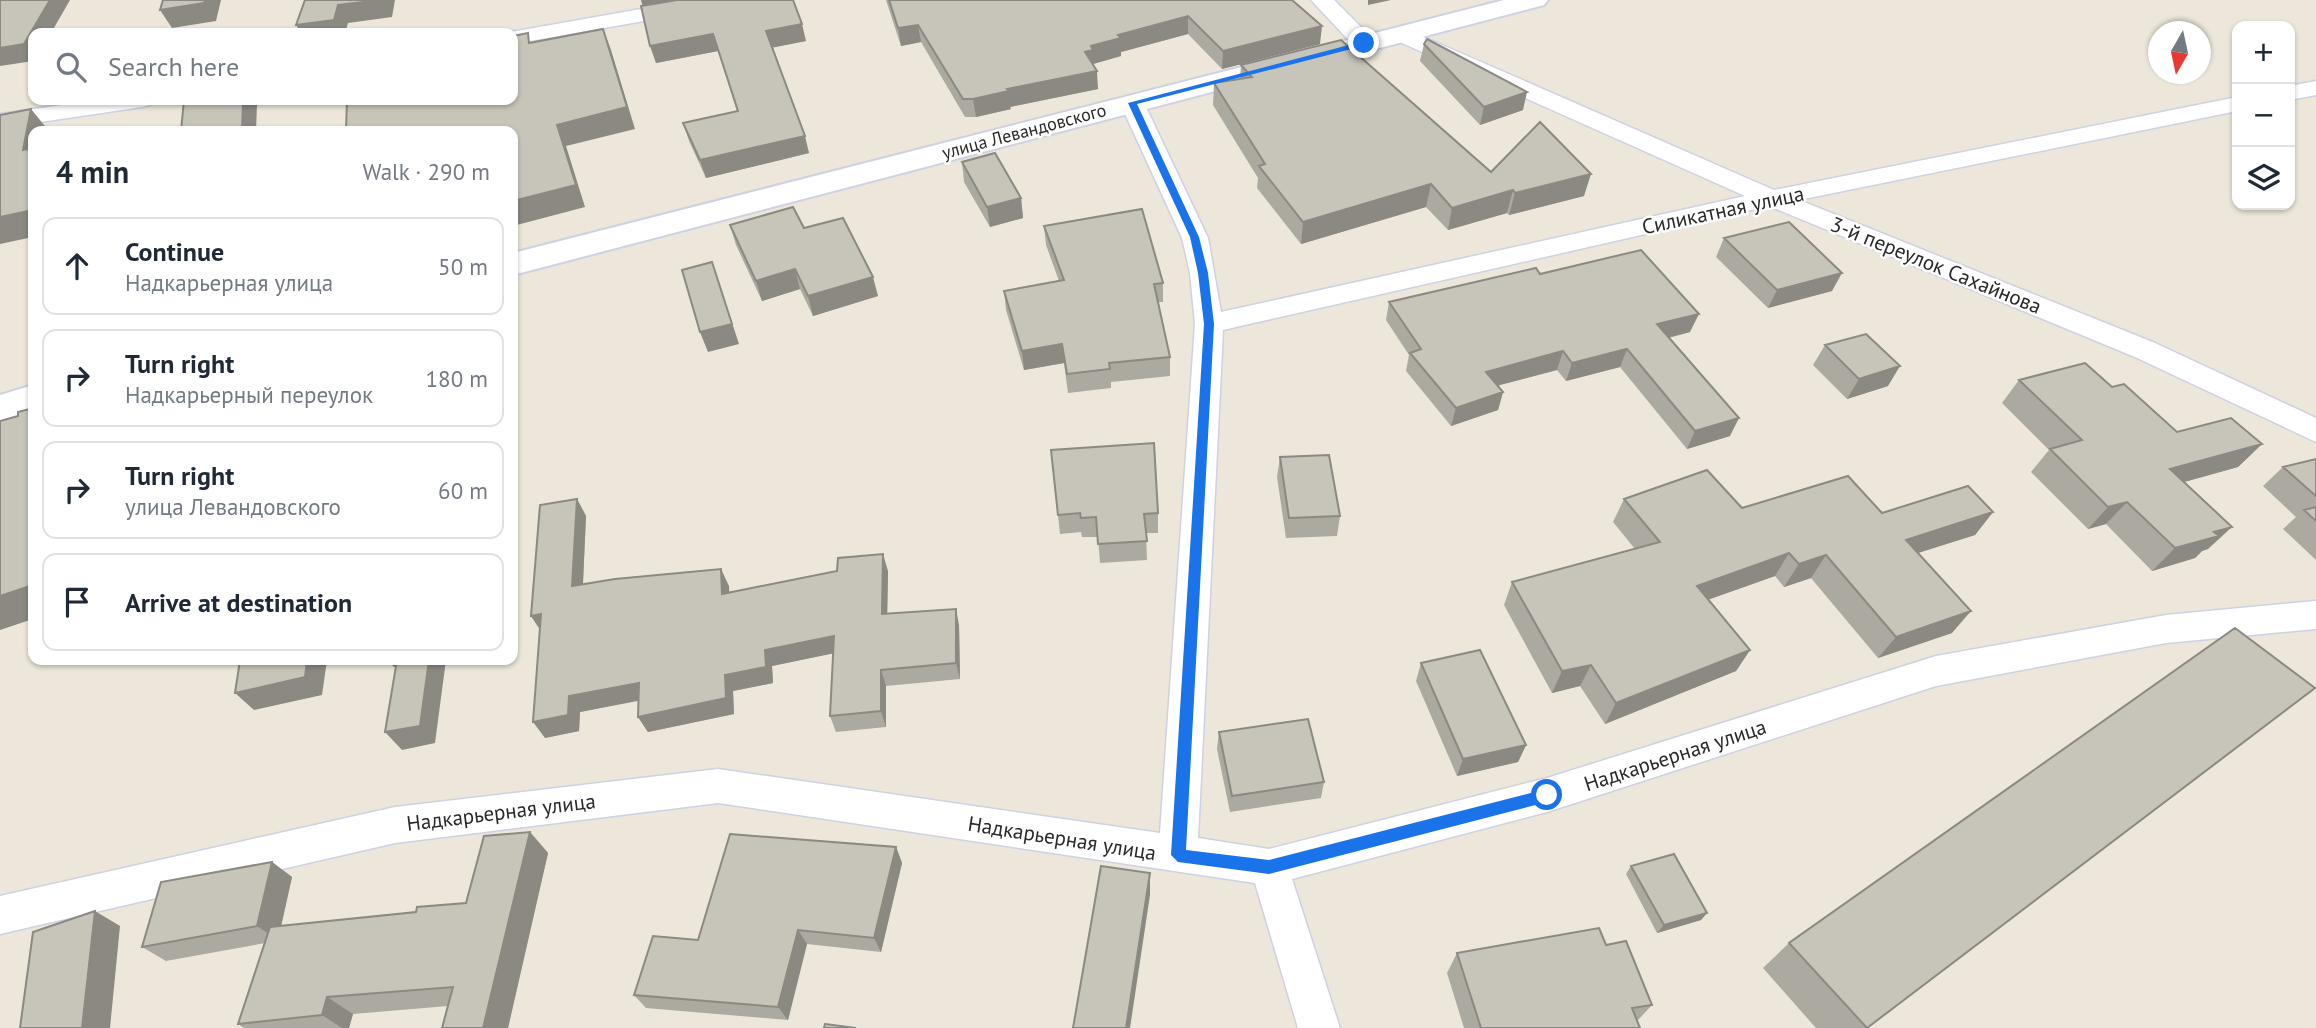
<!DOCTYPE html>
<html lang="en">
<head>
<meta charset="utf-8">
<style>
  :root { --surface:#fff; --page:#f6f6f7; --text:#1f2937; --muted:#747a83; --line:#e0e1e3 }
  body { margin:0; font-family:"PT Sans",sans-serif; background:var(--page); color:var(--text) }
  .controls { position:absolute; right:21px; top:21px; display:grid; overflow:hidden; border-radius:14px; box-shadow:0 2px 5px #0004 }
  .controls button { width:63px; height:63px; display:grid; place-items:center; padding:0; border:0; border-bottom:2px solid var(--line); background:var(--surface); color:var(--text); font:35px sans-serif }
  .compass { position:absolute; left:2148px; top:21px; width:63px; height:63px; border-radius:50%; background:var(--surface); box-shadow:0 2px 5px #0004; rotate:189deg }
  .stop { position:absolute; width:21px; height:21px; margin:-16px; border:5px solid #1a73e8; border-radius:50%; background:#fff }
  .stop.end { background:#1a73e8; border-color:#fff; box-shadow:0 2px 7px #0008 }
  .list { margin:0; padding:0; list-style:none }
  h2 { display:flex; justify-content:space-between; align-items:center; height:91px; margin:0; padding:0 28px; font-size:30px }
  h2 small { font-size:23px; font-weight:400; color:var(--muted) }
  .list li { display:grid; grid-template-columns:46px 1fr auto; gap:21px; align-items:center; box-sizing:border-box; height:98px; margin:0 14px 14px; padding:0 14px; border:2px solid var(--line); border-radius:14px }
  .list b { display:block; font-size:26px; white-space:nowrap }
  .list p { margin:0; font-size:23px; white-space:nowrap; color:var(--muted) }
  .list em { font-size:23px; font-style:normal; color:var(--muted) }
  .icon { flex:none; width:38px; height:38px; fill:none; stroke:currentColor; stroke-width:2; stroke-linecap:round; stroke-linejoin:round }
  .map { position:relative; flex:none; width:2316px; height:1028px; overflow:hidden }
  .search { position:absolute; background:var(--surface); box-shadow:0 2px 5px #0004; left:28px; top:28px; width:490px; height:77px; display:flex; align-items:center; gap:18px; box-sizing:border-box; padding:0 24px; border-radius:14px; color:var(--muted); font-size:26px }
  .panel { position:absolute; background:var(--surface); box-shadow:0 2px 5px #0004; left:28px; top:126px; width:490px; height:539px; border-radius:14px }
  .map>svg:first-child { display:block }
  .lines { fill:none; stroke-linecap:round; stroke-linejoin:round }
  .street-casing { stroke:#d0d0e3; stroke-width:3 }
  .secondary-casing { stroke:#d0d0e3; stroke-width:4 }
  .street { fill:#fff; fill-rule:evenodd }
  .secondary { fill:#fff; fill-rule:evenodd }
  .wall { fill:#aba9a0 }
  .shaded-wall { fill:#8b8982 }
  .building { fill:#c7c4ba; stroke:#8b8982; stroke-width:2 }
  .route { fill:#1a73e8 }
  .labels { text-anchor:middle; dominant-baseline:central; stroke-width:5; stroke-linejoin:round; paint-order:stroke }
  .far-street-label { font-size:18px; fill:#292929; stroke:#fff }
  .street-label { font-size:21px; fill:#292929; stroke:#fff }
</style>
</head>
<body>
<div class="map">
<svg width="2316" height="1028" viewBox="0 0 2316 1028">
  <rect width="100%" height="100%" fill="#ece7da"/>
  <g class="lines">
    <!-- street casing -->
    <g class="street-casing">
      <path id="street" d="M692,0H740L736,4L729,6L513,44V33H505Z
        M1311,0H1334L1372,38L1375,43L1372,48H1356Z
        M1401,27L1774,190L2237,97V111L1799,200L2155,343L2316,418V442L2135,357L1769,206L1223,330L1198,838L1269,849L1547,778L1936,656L2166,615L2316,601V629L2166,643L1936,686L1547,812L1292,879L1340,1028H1298L1255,883L718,803L395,843L0,934V896L395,807L718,769L1160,833L1195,324L1190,273L1182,238L1120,103L1124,98H1140L1144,103L1208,238L1221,312L1745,196L1393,39L1390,34L1393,29Z
        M2316,81V95L2290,100V86Z
        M96,100H154L150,105L142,107L0,128V114Z"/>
    </g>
    <!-- secondary casing -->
    <g class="secondary-casing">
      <path id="secondary" d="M1504,0H1548L1544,5L513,275V253Z
        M33,385V411L0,421V395Z"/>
    </g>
    <!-- street -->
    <use href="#street" class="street"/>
    <!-- secondary -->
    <use href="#secondary" class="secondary"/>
  </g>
  <!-- wall -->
  <path class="wall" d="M641,0H677L806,41L773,47L809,153L706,178L689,141L683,123L737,111L718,51L656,63Z
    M886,0H1292L1320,44L1222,69L1188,34L1121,52V56L1093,64L1098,89L1010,107L1011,109L976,117H965L921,42L901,46Z
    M1424,44L1523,110L1480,125L1420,61Z
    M1241,65L1491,172L1584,196L1509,215L1507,213L1448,230L1426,207L1301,244L1257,188L1258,178L1213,105L1214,83L1240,79Z
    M962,162L1021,198L1023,218L990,227L964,182Z
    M730,225L804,228L878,296L813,316L800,289L762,301L736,245Z
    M1044,226L1163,283V302H1158L1170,357V376L1111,382V388L1068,393L1064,363L1024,370L1006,310L1004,291L1059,281L1046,245Z
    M1724,238L1832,291L1768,308L1716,257Z
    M1540,274L1690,332L1669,338L1730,436L1687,449L1620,367L1566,381L1557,370L1498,385L1503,392L1498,410L1451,426L1406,371L1409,355L1386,320L1389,302Z
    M1825,345L1888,386L1847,399L1813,365Z
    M2019,380L2112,387L2177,432L2262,444L2238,467L2184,482L2208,549L2202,551L2195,558L2152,571L2106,524L2088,529L2031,472L2049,450L2002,403Z
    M1051,450L1158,513V533H1146L1147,560L1100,563L1098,537H1082L1081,532L1060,534Z
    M1280,457L1340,516L1337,536L1286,538L1277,477Z
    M2316,459V560L2283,529L2296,517L2263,486L2283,467Z
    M577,499L586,516L583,584L729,586V592L888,571L887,613L959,625L960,679L886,686V727L836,732L830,716L833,653L772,666L773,683L733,691L734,714L648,732L638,717V700L580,712L579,731L545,738L540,630L531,616Z
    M1624,499L1742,508L1882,513L1993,512L1975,535L1918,553L1952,633L1878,658L1811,578L1784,587L1775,576L1708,600L1750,650L1736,671L1605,724L1580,686L1552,693L1504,605L1512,582L1635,549L1613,522Z
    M1421,663L1526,745L1518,762L1457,776L1416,681Z
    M1219,732L1324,782L1321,798L1230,812L1217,749Z
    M530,832L548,853L508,1028H442L448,1006L353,1014L349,1028H244L238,1024L265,943L166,961L142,947L272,862L292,877L281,926L416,912L466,903Z
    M896,847L902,863L881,952L807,944L788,1020L646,1008L634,995L698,940Z
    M1631,866L1707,913L1701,920L1657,933L1626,874Z
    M1789,943L1867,1028H1816L1763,968Z
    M1606,945L1652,1005L1637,1021L1640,1028H1464L1447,973L1457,953Z"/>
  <!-- shaded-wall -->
  <path class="shaded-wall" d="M50,0H70L51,33H33V61L0,66V48Z
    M205,0H221L216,21L172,28L160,10Z
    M381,0H395L392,17L348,23L345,33H301L296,25L338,5Z
    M641,0H677L643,6Z
    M1368,0H1391L1368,5Z
    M1188,16V34L1121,52V56L1093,64L1085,52L1091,46L1118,35Z
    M802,24L806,41L771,48L766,31Z
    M918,25L921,42L901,46L898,28Z
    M1322,26L1320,44L1222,69L1223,51Z
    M603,29L611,50L635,129L566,146L585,207L513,226V201L557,125Z
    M713,34L718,51L656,63L650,46Z
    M1097,71L1098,89L1010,107L1011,109L976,117L973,99L1007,89Z
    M1527,92L1523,110L1480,125L1484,107Z
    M243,100H254L257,105L256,131H242Z
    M31,109L49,131H33V163L23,150Z
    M805,136L809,153L706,178L700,160Z
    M1591,174L1584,196L1509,215L1515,193Z
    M1431,184L1426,207L1301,244L1303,222Z
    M1513,190L1507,213L1448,230L1452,208Z
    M1021,198L1023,218L990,227L987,207Z
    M33,210V237L0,244V217Z
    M712,262L739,344L708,352L700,332Z
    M795,269L800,289L762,301L756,281Z
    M1842,273L1832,291L1768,308L1777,290Z
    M873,277L878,296L813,316L808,296Z
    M1699,314L1690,332L1650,342L1657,324Z
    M1062,344L1064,363L1024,370L1022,351Z
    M1627,349L1620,367L1566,381L1572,363Z
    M1563,351L1557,370L1481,390L1486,372Z
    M1900,366L1888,386L1847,399L1859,379Z
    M1503,392L1498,410L1451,426L1456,408Z
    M1739,418L1730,436L1687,449L1695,431Z
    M2262,444L2238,467L2148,492L2170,469Z
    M577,499L586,516L582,603L572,586Z
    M2127,502L2106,524L2088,529L2108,507Z
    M1993,512L1975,535L1889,562L1906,540Z
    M2232,527L2208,549L2202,551L2195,558L2152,571L2175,548L2214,532Z
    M1789,553L1775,576L1684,608L1697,586Z
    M883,554L888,571L887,630L882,614Z
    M1826,555L1811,578L1784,587L1799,564Z
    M721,569L729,586L730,610L722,594Z
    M33,585V619L0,630V596Z
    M956,609L959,625L960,679L956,663Z
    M1971,611L1952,633L1878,658L1896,637Z
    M541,614L542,632L531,616Z
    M834,636L840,652L772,666L773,683L733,691L734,714L648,732L638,717L725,675L765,650Z
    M1750,650L1736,671L1605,724L1616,703Z
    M307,660H327L322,695L254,710L235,693Z
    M387,660H411L415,663L394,667Z
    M429,660H446L435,743L402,750L385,732Z
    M1591,665L1580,686L1552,693L1562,671Z
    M881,670L886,686V727L881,711Z
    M639,683L648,699L580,712L579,731L545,738L533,722L569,696Z
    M1526,745L1518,762L1457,776L1463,759Z
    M530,832L548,853L508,1028H483Z
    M896,847L902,863L881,952L874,938Z
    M272,862L292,877L278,940L257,926Z
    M1150,873V895L1130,1028H1126Z
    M95,911L120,926L110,1028H82Z
    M1707,913L1701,920L1657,933L1664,925Z
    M798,930L807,944L788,1020L778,1007Z
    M327,997L353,1014L349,1028H342L322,1015Z"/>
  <!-- building -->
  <path class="building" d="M0,0H50L24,44L0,48Z
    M163,0H205L204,3L160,10Z
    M305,0H381L338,5L334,20L296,25Z
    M677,0H793L802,24L766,31L805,136L700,160L683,123L738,111L713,34L650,46L641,6Z
    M889,0H1292L1322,26L1223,51L1188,16L1118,35L1121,38L1091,46L1093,50L1085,52L1097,71L1007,89L1009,91L973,99H963L918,25L898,28Z
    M603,29L627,107L557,125L576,185L513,201V131H346L347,100H513V36L528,33L529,43Z
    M1427,39L1527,92L1484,107L1424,44Z
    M1341,40L1491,172L1540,122L1591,174L1515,193L1513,190L1452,208L1431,184L1303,222L1259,166L1265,164L1214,83L1252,77L1241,65Z
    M184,100H243L242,131H181Z
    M31,109L23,150L33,148V210L0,217V115Z
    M995,153L1021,198L987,207L962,162Z
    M793,207L804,228L843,218L873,277L808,296L795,269L756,281L730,225Z
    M1142,209L1163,283L1154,284L1170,357L1109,363L1110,369L1067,374L1062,344L1022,351L1004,291L1064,280L1044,226Z
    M1789,222L1842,273L1777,290L1724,238Z
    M1641,250L1699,314L1657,324L1739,418L1695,431L1627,349L1572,363L1563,351L1486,372L1503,392L1456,408L1410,353L1421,349L1389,302L1536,268L1540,274Z
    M712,262L732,324L700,332L682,270Z
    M1866,334L1900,366L1859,379L1825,345Z
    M2085,363L2112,387L2124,384L2177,432L2231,418L2262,444L2170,469L2232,527L2214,532L2219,536L2175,548L2127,502L2108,507L2050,449L2082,440L2019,380Z
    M33,408V585L0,596V421L18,416V412Z
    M1154,443L1158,513L1144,514L1147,541L1098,544L1096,517L1081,518L1080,513L1058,515L1051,450Z
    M1329,455L1340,516L1289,518L1280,457Z
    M2316,459V496L2283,467Z
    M1707,470L1742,508L1848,476L1882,513L1968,486L1993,512L1906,540L1971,611L1896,637L1826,555L1799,564L1789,553L1697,586L1750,650L1616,703L1591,665L1562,671L1512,582L1660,542L1624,499Z
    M577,499L572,586L615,579L721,569L722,594L837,571L838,558L883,554L882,614L956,609V663L881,670V711L830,716L834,636L765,650L766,667L725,675L726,698L638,717L639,683L569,696L568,715L533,722L541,614L531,616L540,505Z
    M2316,507V521L2304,510Z
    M2235,628L2315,688L1867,1028L1789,943Z
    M1480,650L1526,745L1463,759L1421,663Z
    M240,660H307L305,677L235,693Z
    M397,660H429L420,726L385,732Z
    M1308,719L1324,782L1232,796L1219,732Z
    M530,832L483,1028H442L453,987L327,997L322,1015L238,1024L270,927L416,912L417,907L466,903L484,836Z
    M730,834L896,847L874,938L798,930L778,1007L634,995L653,936L698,940Z
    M1674,854L1707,913L1664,925L1631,866Z
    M272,862L257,926L142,947L161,882Z
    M1101,866L1150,873L1126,1028H1073Z
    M95,911L82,1028H20L33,932Z
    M1599,928L1606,945L1626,941L1652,1005L1632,1008L1640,1028H1481L1457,953Z
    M825,1024L856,1028H824Z"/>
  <!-- route -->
  <path class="route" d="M1364,41L1367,45L1137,104L1199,237L1208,273L1214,324L1186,850L1269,860L1547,789L1553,795L1547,802L1269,874L1178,862L1171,855L1204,324L1198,273L1190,237L1128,103Z"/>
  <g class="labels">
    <!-- far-street labels -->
    <g class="far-street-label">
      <text transform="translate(1024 131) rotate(-15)">улица Левандовского</text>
    </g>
    <!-- street labels -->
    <g class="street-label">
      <text transform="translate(1723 210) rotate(-12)">Силикатная улица</text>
      <text transform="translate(1936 265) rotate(22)">3-й переулок Сахайнова</text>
      <text transform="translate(1675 755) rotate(-18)">Надкарьерная улица</text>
      <text transform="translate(501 812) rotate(-7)">Надкарьерная улица</text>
      <text transform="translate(1062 838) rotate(9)">Надкарьерная улица</text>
    </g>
  </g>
</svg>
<div class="controls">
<button>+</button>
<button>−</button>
<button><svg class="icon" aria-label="layers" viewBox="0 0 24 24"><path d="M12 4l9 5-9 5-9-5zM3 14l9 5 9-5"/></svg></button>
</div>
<svg class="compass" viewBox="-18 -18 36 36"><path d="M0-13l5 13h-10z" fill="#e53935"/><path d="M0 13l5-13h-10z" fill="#747a83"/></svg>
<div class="stop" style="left:1547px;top:795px"></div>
<div class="stop end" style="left:1364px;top:43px"></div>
<div class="search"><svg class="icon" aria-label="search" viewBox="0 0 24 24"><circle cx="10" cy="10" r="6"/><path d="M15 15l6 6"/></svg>Search here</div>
<section class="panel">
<h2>4 min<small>Walk · 290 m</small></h2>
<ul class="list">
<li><svg class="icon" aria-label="ahead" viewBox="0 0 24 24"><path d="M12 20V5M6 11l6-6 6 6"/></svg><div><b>Continue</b><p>Надкарьерная улица</p></div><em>50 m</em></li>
<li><svg class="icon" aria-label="right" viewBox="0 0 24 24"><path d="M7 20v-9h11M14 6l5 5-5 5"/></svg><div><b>Turn right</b><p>Надкарьерный переулок</p></div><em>180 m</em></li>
<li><svg class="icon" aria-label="right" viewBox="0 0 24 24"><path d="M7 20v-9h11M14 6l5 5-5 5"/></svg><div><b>Turn right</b><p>улица Левандовского</p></div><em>60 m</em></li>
<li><svg class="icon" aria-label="arrive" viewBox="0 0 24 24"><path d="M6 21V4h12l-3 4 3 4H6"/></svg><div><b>Arrive at destination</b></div></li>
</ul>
</section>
</div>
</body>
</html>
